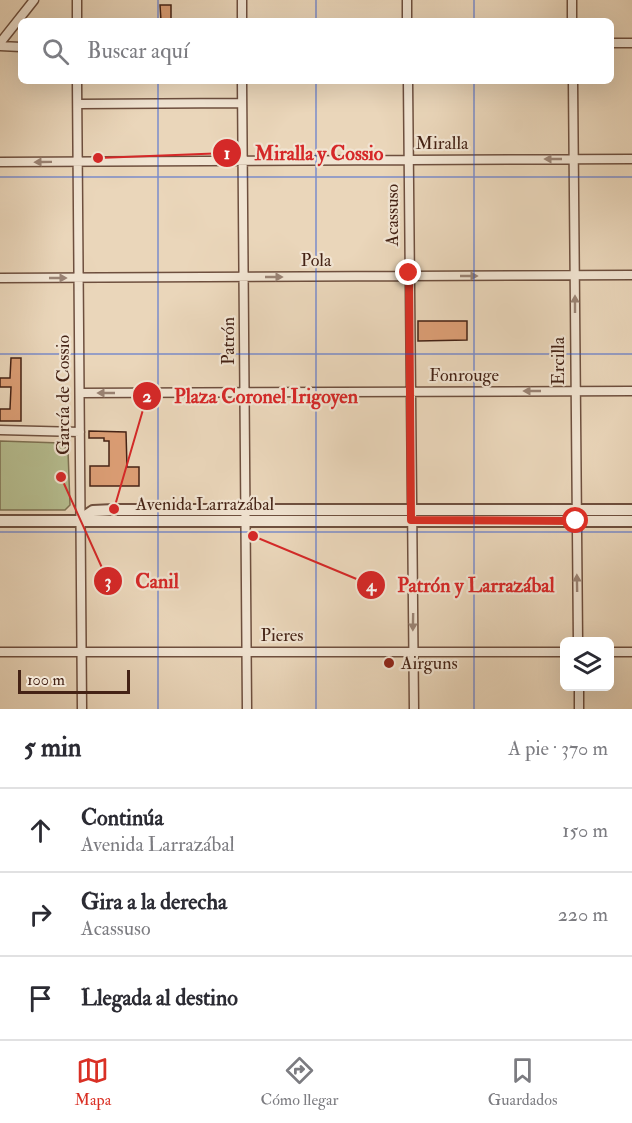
<!DOCTYPE html>
<html lang="es">
<head>
<meta charset="utf-8">
<style>
  :root { --surface:#fff; --page:#f7f7f7; --text:#2b2b33; --muted:#7c7c81; --line:#e1e1e2; --accent:#d93025 }
  body { margin:0; font-family:"IM FELL Double Pica",serif; background:var(--page); color:var(--text) }
  .controls { position:absolute; right:18px; bottom:18px; display:grid; overflow:hidden; border-radius:9px; box-shadow:0 6px 24px #0002 }
  .controls button { width:54px; height:54px; display:grid; place-items:center; padding:0; border:0; border-bottom:2px solid var(--line); background:var(--surface); color:var(--text); font:30px sans-serif }
  .scale { position:absolute; left:18px; bottom:15px; width:112px; box-sizing:border-box; padding-left:6px; border:3px solid #442215; border-top:0; font-size:16px; line-height:21px; white-space:nowrap; color:#442215; -webkit-text-stroke:4px #f1e4d2; paint-order:stroke }
  .stop { position:absolute; width:18px; height:18px; margin:-14px; border:4px solid #d93025; border-radius:50%; background:#fff }
  .stop.end { background:#d93025; border-color:#fff; box-shadow:0 2px 6px #0008 }
  .list { margin:0; padding:0; list-style:none }
  h2 { display:flex; justify-content:space-between; align-items:center; height:78px; margin:0; padding:0 24px; font-size:26px }
  h2 small { font-size:20px; font-weight:400; color:var(--muted) }
  .list li { display:grid; grid-template-columns:39px 1fr auto; gap:18px; align-items:center; box-sizing:border-box; height:84px; padding:0 24px; border-top:2px solid var(--line) }
  .list b { display:block; font-size:22px; white-space:nowrap }
  .list p { margin:0; font-size:20px; white-space:nowrap; color:var(--muted) }
  .list em { font-size:20px; font-style:normal; color:var(--muted) }
  .icon { flex:none; width:33px; height:33px; fill:none; stroke:currentColor; stroke-width:2; stroke-linecap:round; stroke-linejoin:round }
  .map { position:relative; flex:none; width:632px; height:709px; overflow:hidden }
  .search { position:absolute; background:var(--surface); box-shadow:0 6px 24px #0002; left:18px; right:18px; top:18px; height:66px; display:flex; align-items:center; gap:15px; box-sizing:border-box; padding:0 21px; border-radius:9px; color:var(--muted); font-size:22px }
  .sheet { height:330px; background:var(--surface) }
  nav { display:flex; justify-content:space-around; align-items:center; box-sizing:border-box; height:84px; border-top:2px solid var(--line); background:var(--surface); font-size:16px; color:var(--muted) }
  nav a { display:grid; justify-items:center; gap:3px }
  nav .on { color:var(--accent) }
  .map>svg:first-child { display:block }
  .green { fill:#b6be90; stroke:#7d7052; stroke-width:1.5 }
  .building { fill:#dc9e75; stroke:#442215; stroke-width:1.5 }
  .lines { fill:none; stroke-linecap:round; stroke-linejoin:round }
  .minor-casing { stroke:#6e4f3e; stroke-width:11 }
  .tertiary-casing { stroke:#6e4f3e; stroke-width:14 }
  .minor { stroke:#f1e4d2; stroke-width:8 }
  .tertiary { stroke:#f1e4d2; stroke-width:10 }
  .oneway { fill:#9a8374 }
  .route { stroke:#d93025; stroke-width:8 }
  .grid { fill:none; stroke:#1d4ed8; stroke-width:1.5; stroke-opacity:0.55 }
  .poi-dot { fill:#8f2418; stroke:#f1e4d2; stroke-width:2 }
  .labels { text-anchor:middle; dominant-baseline:central; stroke-width:4.5; stroke-linejoin:round; paint-order:stroke }
  .street-label { font-size:18px; fill:#442215; stroke:#f1e4d2 }
  .poi-label { font-size:18px; fill:#442215; stroke:#f1e4d2; text-anchor:start }
  .leader { fill:none; stroke:#d62828; stroke-width:2 }
  .callout-dot { fill:#d62828; stroke:#f1e4d2; stroke-width:2 }
  .mark-label { font-size:18px; text-anchor:middle; font-weight:bold; fill:#fff }
  .callout-label { font-size:20px; text-anchor:middle; font-weight:bold; fill:#d62828; stroke:#f1e4d2; stroke-width:4.5; stroke-linejoin:round; paint-order:stroke }
</style>
</head>
<body>
<div class="map">
<svg width="632" height="709" viewBox="0 0 632 709">
  <rect width="100%" height="100%" fill="#ead6ba"/>
  <filter id="stains"><feTurbulence type="fractalNoise" baseFrequency=".00333" numOctaves="4"/><feColorMatrix values="0 0 0 0 .2 0 0 0 0 .09 0 0 0 0 .02 0 0 0 .5 -.17"/></filter>
  <radialGradient id="worn" r=".72"><stop offset=".6" stop-color="#630" stop-opacity="0"/><stop offset="1" stop-color="#630" stop-opacity=".3"/></radialGradient>
  <!-- green -->
  <path class="green" d="M0,441L61,443L68,451L70,505L65,510H0Z"/>
  <!-- building -->
  <path class="building" d="M160,5H171V21H161Z
    M418,321H467V340L418,341Z
    M11,358H21V421H0V409H10L11,387H0V378H10Z
    M89,431L126,432L127,467H139V486H90V466H109V441H104V438H89Z"/>
  <g class="lines">
    <!-- minor casing -->
    <g class="minor-casing">
      <path id="minor" d="M242,0V21
        M407,0V21
        M572,0V21
        M77,21V0
        M0,43L34,0
        M611,43H632
        M0,46L21,47
        M77,81L82,709
        M242,81L247,709
        M408,81L414,709
        M573,81L578,642
        M78,104L242,103
        M0,162L632,159
        M0,278L632,275
        M80,393L632,391
        M0,430L80,432
        M0,652H564
        M610,652H632
        M579,686V709"/>
    </g>
    <!-- tertiary casing -->
    <g class="tertiary-casing">
      <path id="tertiary" d="M81,519L93,511L114,510H632
        M0,521H632"/>
    </g>
    <!-- minor -->
    <use href="#minor" class="minor"/>
    <!-- tertiary -->
    <use href="#tertiary" class="tertiary"/>
  </g>
  <!-- one-way arrows -->
  <defs><path id="oneway-solid" d="M-6-.8H1V-3.2L6.5 0L1 3.2V.8H-6Z" transform="scale(1.5)"/></defs>
  <g class="oneway">
    <use href="#oneway-solid" transform="translate(553 159) rotate(180)"/>
    <use href="#oneway-solid" transform="translate(43 162) rotate(179)"/>
    <use href="#oneway-solid" transform="translate(469 276)"/>
    <use href="#oneway-solid" transform="translate(274 277)"/>
    <use href="#oneway-solid" transform="translate(58 278)"/>
    <use href="#oneway-solid" transform="translate(575 304) rotate(-90)"/>
    <use href="#oneway-solid" transform="translate(532 391) rotate(180)"/>
    <use href="#oneway-solid" transform="translate(106 393) rotate(-180)"/>
    <use href="#oneway-solid" transform="translate(577 583) rotate(-91)"/>
    <use href="#oneway-solid" transform="translate(413 622) rotate(91)"/>
  </g>
  <g class="lines">
    <!-- route -->
    <path class="route" d="M409,273L411,520L576,521"/>
  </g>
  <!-- grid -->
  <path class="grid" d="M158,0V21M316,0V21M474,0V21M158,81V709M316,81V709M474,81V709M0,177H632M0,354H632M0,532H632"/>
  <!-- markers -->
  <circle class="poi-dot" cx="389" cy="663" r="6"/>
  <g class="labels">
    <!-- street labels -->
    <g class="street-label">
      <text x="442" y="143">Miralla</text>
      <text transform="translate(392 215) rotate(-90)">Acassuso</text>
      <text x="316" y="260">Pola</text>
      <text transform="translate(228 341) rotate(-90)">Patrón</text>
      <text transform="translate(558 361) rotate(-90)">Ercilla</text>
      <text x="464" y="375">Fonrouge</text>
      <text transform="translate(63 395) rotate(-90)">García de Cossio</text>
      <text x="205" y="504">Avenida Larrazábal</text>
      <text x="282" y="635">Pieres</text>
    </g>
    <!-- poi labels -->
    <g class="poi-label">
      <text x="401" y="663">Airguns</text>
    </g>
  </g>
  <!-- callouts -->
  <path class="leader" d="M98 158L227 153M114 509L147 396M61 477L108 581M253 536L371 585"/>
  <g class="callout-dot">
    <circle cx="98" cy="158" r="6"/>
    <circle cx="114" cy="509" r="6"/>
    <circle cx="61" cy="477" r="6"/>
    <circle cx="253" cy="536" r="6"/>
    <circle cx="227" cy="153" r="15"/>
    <circle cx="147" cy="396" r="15"/>
    <circle cx="108" cy="581" r="15"/>
    <circle cx="371" cy="585" r="15"/>
  </g>
  <g class="mark-label">
    <text x="227" y="159">1</text>
    <text x="147" y="402">2</text>
    <text x="108" y="587">3</text>
    <text x="371" y="591">4</text>
  </g>
  <g class="callout-label">
    <text x="319" y="160">Miralla y Cossio</text>
    <text x="266" y="403">Plaza Coronel Irigoyen</text>
    <text x="157" y="588">Canil</text>
    <text x="476" y="592">Patrón y Larrazábal</text>
  </g>
  <rect width="100%" height="100%" filter="url(#stains)"/>
  <rect width="100%" height="100%" fill="url(#worn)"/>
</svg>
<div class="controls">
<button><svg class="icon" aria-label="layers" viewBox="0 0 24 24"><path d="M12 4l9 5-9 5-9-5zM3 14l9 5 9-5"/></svg></button>
</div>
<div class="scale">100 m</div>
<div class="stop" style="left:576px;top:521px"></div>
<div class="stop end" style="left:409px;top:273px"></div>
<div class="search"><svg class="icon" aria-label="search" viewBox="0 0 24 24"><circle cx="10" cy="10" r="6"/><path d="M15 15l6 6"/></svg>Buscar aquí</div>
</div>
<section class="sheet">
<h2>5 min<small>A pie · 370 m</small></h2>
<ul class="list">
<li><svg class="icon" aria-label="ahead" viewBox="0 0 24 24"><path d="M12 20V5M6 11l6-6 6 6"/></svg><div><b>Continúa</b><p>Avenida Larrazábal</p></div><em>150 m</em></li>
<li><svg class="icon" aria-label="right" viewBox="0 0 24 24"><path d="M7 20v-9h11M14 6l5 5-5 5"/></svg><div><b>Gira a la derecha</b><p>Acassuso</p></div><em>220 m</em></li>
<li><svg class="icon" aria-label="arrive" viewBox="0 0 24 24"><path d="M6 21V4h12l-3 4 3 4H6"/></svg><div><b>Llegada al destino</b></div></li>
</ul>
</section>
<nav>
<a class="on"><svg class="icon" aria-label="map" viewBox="0 0 24 24"><path d="M3 6l6-2 6 2 6-2v14l-6 2-6-2-6 2zM9 4v14M15 6v14"/></svg>Mapa</a>
<a><svg class="icon" aria-label="directions" viewBox="0 0 24 24"><path d="M12 3l9 9-9 9-9-9zM9 14v-3h6M13 9l2 2-2 2"/></svg>Cómo llegar</a>
<a><svg class="icon" aria-label="saved" viewBox="0 0 24 24"><path d="M7 4h10v16l-5-4-5 4z"/></svg>Guardados</a>
</nav>
</body>
</html>
